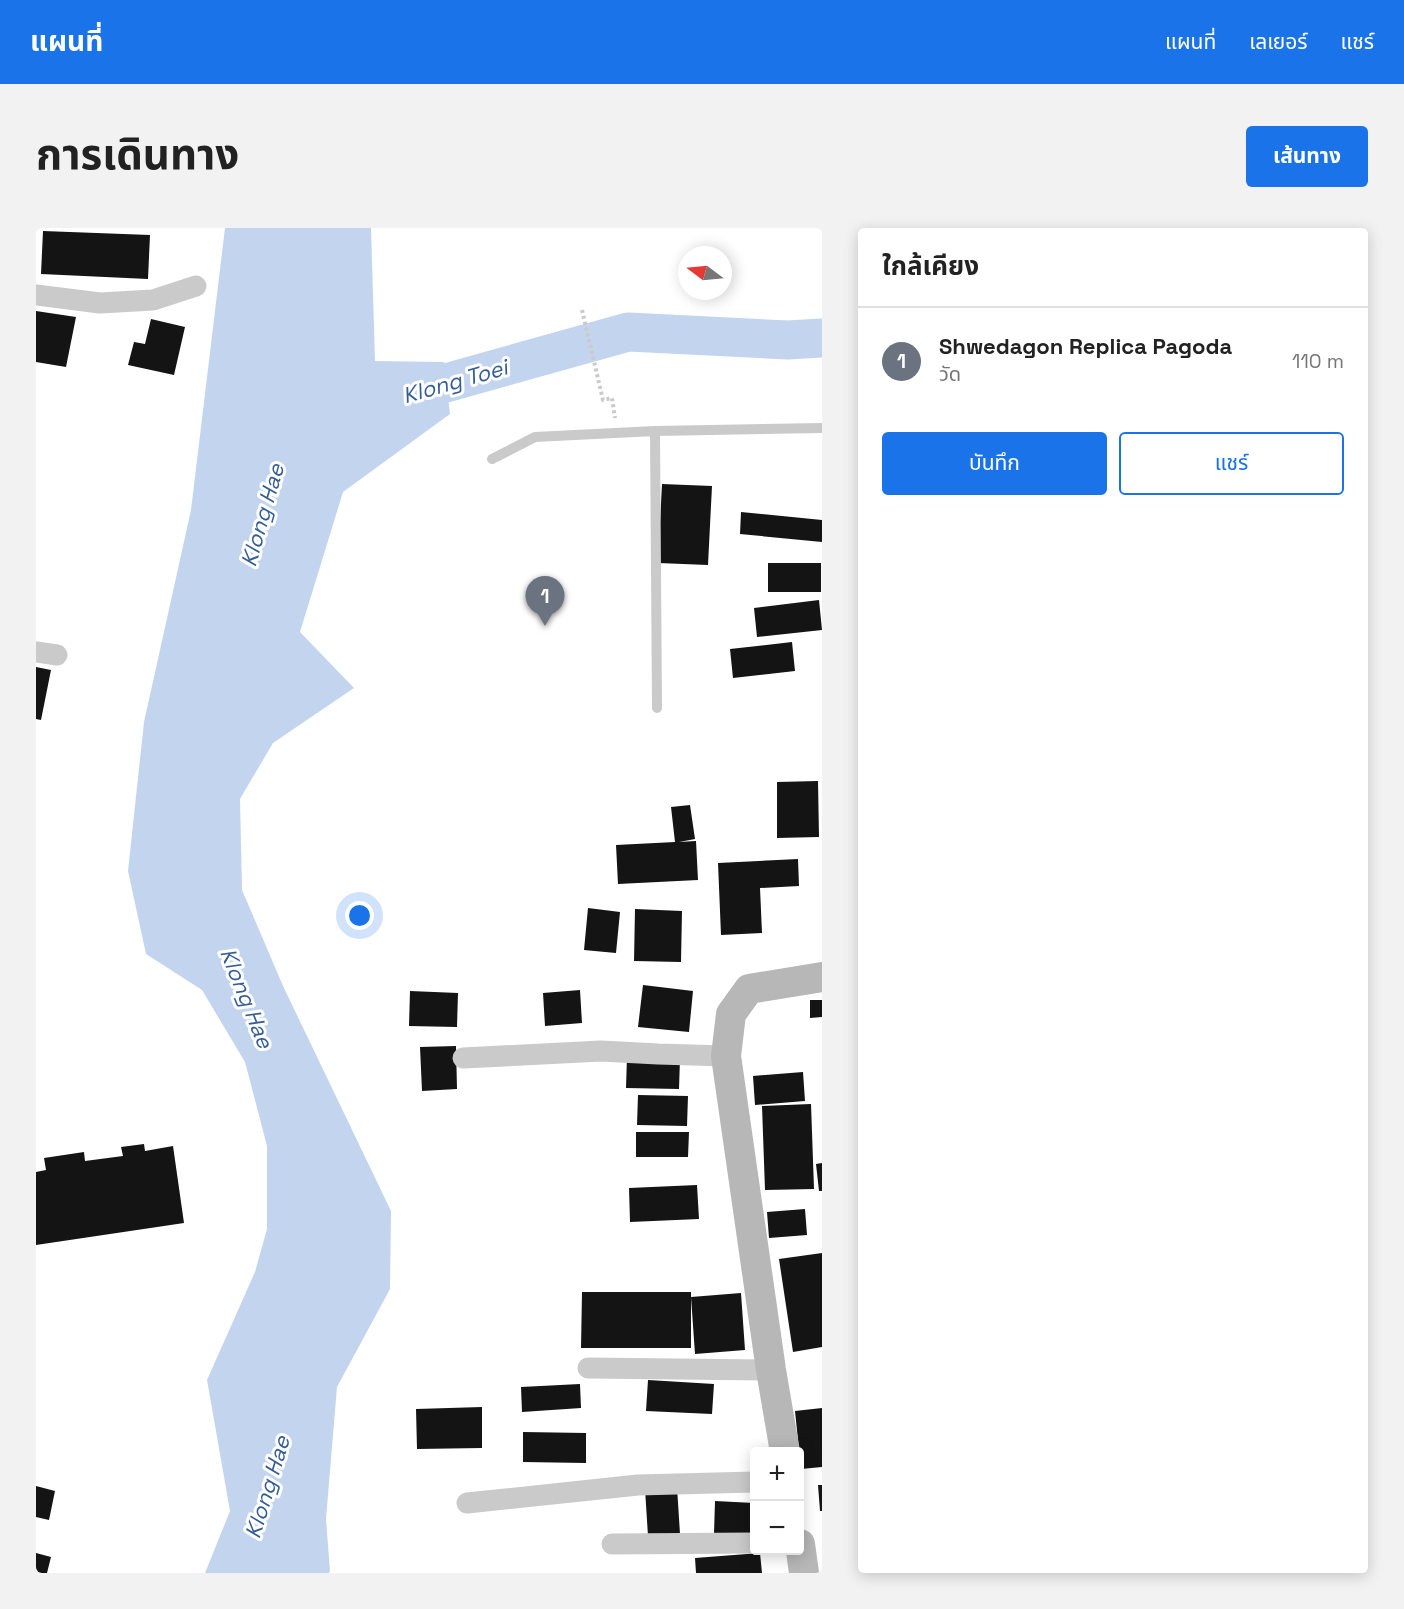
<!DOCTYPE html>
<html lang="th">
<head>
<meta charset="utf-8">
<style>
  :root { --surface:#fff; --page:#f2f2f2; --text:#222; --muted:#767676; --line:#e0e0e0; --accent:#1a73e8 }
  body { margin:0; font-family:"Space Grotesk","Noto Sans Thai",sans-serif; background:var(--page); color:var(--text) }
  .controls { position:absolute; right:18px; bottom:18px; display:grid; overflow:hidden; border-radius:6px; box-shadow:0 3px 15px #0003 }
  .controls button { width:54px; height:54px; display:grid; place-items:center; padding:0; border:0; border-bottom:2px solid var(--line); background:var(--surface); color:var(--text); font:30px sans-serif }
  .compass { position:absolute; left:642px; top:18px; width:54px; height:54px; border-radius:50%; background:var(--surface); box-shadow:0 3px 15px #0003; rotate:286deg }
  .you { position:absolute; left:324px; top:688px; width:21px; height:21px; margin:-15px; border:4px solid #fff; border-radius:50%; background:#1a73e8; box-shadow:0 0 0 9px #1a73e833 }
  .badge { display:grid; place-items:center; width:39px; height:39px; border-radius:50%; background:var(--accent); color:#fff; font-size:20px; font-weight:700 }
  .pin { position:absolute; translate:-50% -50px; filter:drop-shadow(0 2px 3px #0008) }
  .pin::after { content:''; position:absolute; top:32px; width:21px; height:18px; background:inherit; clip-path:polygon(0 0,100% 0,50% 100%) }
  .list { margin:0; padding:0; list-style:none }
  h2 { display:flex; justify-content:space-between; align-items:center; height:78px; margin:0; padding:0 24px; font-size:26px }
  h2 small { font-size:20px; font-weight:400; color:var(--muted) }
  .list li { display:grid; grid-template-columns:39px 1fr auto; gap:18px; align-items:center; box-sizing:border-box; height:108px; padding:0 24px; border-top:2px solid var(--line) }
  .list b { display:block; font-size:22px; white-space:nowrap }
  .list p { margin:0; font-size:20px; white-space:nowrap; color:var(--muted) }
  .list em { font-size:20px; font-style:normal; color:var(--muted) }
  .actions { display:flex; gap:12px; padding:18px 24px }
  .actions a { flex:1; padding:14px 0; border:2px solid var(--accent); border-radius:6px; text-align:center; font-size:21px; color:var(--accent) }
  .actions .main { background:var(--accent); color:#fff }
  .map { position:relative; flex:none; width:786px; height:1345px; overflow:hidden; border-radius:6px }
  header { display:flex; align-items:center; gap:36px; box-sizing:border-box; height:84px; padding:0 30px; background:var(--accent); color:#fff }
  header strong { font-size:28px }
  nav { display:flex; gap:33px; margin-inline-start:auto; font-size:21px }
  .intro { display:flex; align-items:center; justify-content:space-between; box-sizing:border-box; height:144px; padding:0 36px }
  h1 { margin:0; font-size:42px }
  .button { padding:15px 27px; border-radius:6px; background:var(--accent); color:#fff; font-size:21px; font-weight:700 }
  main { display:flex; gap:36px; padding:0 36px }
  aside { flex:1; background:var(--surface); border-radius:6px; box-shadow:0 3px 15px #0003 }
  .map>svg:first-child { display:block }
  .water { fill:#c3d5ee }
  .lines { fill:none; stroke-linecap:round; stroke-linejoin:round }
  .river { stroke:#c3d5ee; stroke-width:39 }
  .building { fill:#141414 }
  .path { stroke:#cacaca; stroke-width:4; stroke-dasharray:3 3; stroke-linecap:butt }
  .lane { stroke:#cacaca; stroke-width:10 }
  .street { stroke:#cacaca; stroke-width:21 }
  .secondary { stroke:#b7b7b7; stroke-width:30 }
  .labels { text-anchor:middle; dominant-baseline:central; stroke-width:6; stroke-linejoin:round; paint-order:stroke }
  .water-label { font-size:22px; font-style:italic; fill:#355d95; stroke:#fff }
</style>
</head>
<body>
<header>
<strong>แผนที่</strong>
<nav><a>แผนที่</a><a>เลเยอร์</a><a>แชร์</a></nav>
</header>
<div class="intro"><h1>การเดินทาง</h1><a class="button">เส้นทาง</a></div>
<main>
<div class="map">
<svg width="786" height="1345" viewBox="0 0 786 1345">
  <rect width="100%" height="100%" fill="#fff"/>
  <!-- water -->
  <path class="water" d="M189,0H335L339,133L408,134L414,186L307,264L264,404L318,460L237,515L204,571L206,662L247,758L355,983L354,1061L301,1159L290,1291L294,1343L293,1345H169L194,1283L171,1152L219,1044L231,1001V918L209,834L166,762L110,726L92,643L108,494L155,282Z"/>
  <g class="lines">
    <!-- river -->
    <path class="river" d="M360,169L592,104L752,112L786,110"/>
  </g>
  <!-- building -->
  <path class="building" d="M7,3L114,7L112,51L5,46Z
    M0,83L40,89L30,139L0,134Z
    M115,91L149,99L138,147L92,137L98,114L109,116Z
    M626,256L676,258L672,337L622,335Z
    M705,284L786,292V314L704,306Z
    M732,335H785V364H732Z
    M783,372L786,402L721,409L718,380Z
    M756,414L759,443L697,450L694,421Z
    M0,439L15,442L5,492L0,491Z
    M782,553L783,609L741,610V554Z
    M654,577L659,611L643,614L660,613L662,652L582,656L580,617L639,614L635,579Z
    M762,631L763,658L724,660L726,705L685,707L682,635Z
    M552,680L584,684L580,725L548,722Z
    M599,681L646,683L645,734L598,733Z
    M607,757L657,763L653,804L602,799Z
    M544,762L546,795L509,798L507,765Z
    M374,763L422,765L421,799L373,798Z
    M774,772H786V789L774,790Z
    M420,818L421,861L386,863L384,819Z
    M591,828L644,830L643,861L590,860Z
    M767,844L769,873L719,877L717,848Z
    M602,867L652,868L651,898L601,897Z
    M775,876L778,961L729,962L726,878Z
    M600,904H653L652,929H600Z
    M108,916L109,923L137,918L148,995L0,1017V944L10,942L8,930L48,924L49,933L87,928L85,919Z
    M786,935V963H783L780,936Z
    M661,957L663,991L594,994L593,960Z
    M769,981L771,1007L733,1010L731,984Z
    M786,1025V1119L757,1124L743,1031Z
    M546,1064H655V1120H545Z
    M705,1065L709,1122L659,1126L655,1069Z
    M612,1152L678,1156L676,1186L610,1183Z
    M544,1156L545,1180L486,1184L485,1159Z
    M446,1179V1220L381,1221L380,1181Z
    M786,1180V1239L765,1241L759,1183Z
    M487,1204L550,1205V1235L487,1234Z
    M782,1257H786V1283H784Z
    M0,1258L19,1263L13,1292L0,1289Z
    M641,1259L644,1306L612,1308L609,1261Z
    M679,1273L718,1275V1307L678,1306Z
    M0,1325L15,1329L11,1345H0Z
    M724,1325L726,1345H660L659,1330Z"/>
  <g class="lines">
    <!-- path -->
    <path class="path" d="M546,82L567,172L576,170L579,190"/>
    <!-- lane -->
    <path class="lane" d="M619,203L621,480
      M456,231L499,209L619,203L786,200"/>
    <!-- street -->
    <path class="street" d="M0,67L64,75L117,72L160,58
      M0,424L21,427
      M427,830L565,823L622,826L690,828
      M552,1140L735,1142
      M431,1275L602,1257L718,1254
      M576,1316L718,1315"/>
    <!-- secondary -->
    <path class="secondary" d="M749,1224L735,1142L690,828L695,786L713,761L786,749
      M764,1316L768,1345"/>
  </g>
  <g class="labels">
    <!-- water labels -->
    <g class="water-label">
      <text transform="translate(419 153) rotate(-16)">Klong Toei</text>
      <text transform="translate(226 287) rotate(-74)">Klong Hae</text>
      <text transform="translate(211 770) rotate(68)">Klong Hae</text>
      <text transform="translate(231 1259) rotate(-73)">Klong Hae</text>
    </g>
  </g>
</svg>
<div class="controls">
<button>+</button>
<button>−</button>
</div>
<svg class="compass" viewBox="-18 -18 36 36"><path d="M0-13l5 13h-10z" fill="#e53935"/><path d="M0 13l5-13h-10z" fill="#767676"/></svg>
<div class="you"></div>
<div class="pin badge" style="left:509px;top:398px;background:#6b7280">1</div>
</div>
<aside>
<h2>ใกล้เคียง<small></small></h2>
<ul class="list">
<li><span class="badge" style="background:#6b7280">1</span><div><b>Shwedagon Replica Pagoda</b><p>วัด</p></div><em>110 m</em></li>
</ul>
<div class="actions"><a class="main">บันทึก</a><a>แชร์</a></div>
</aside>
</main>
</body>
</html>
